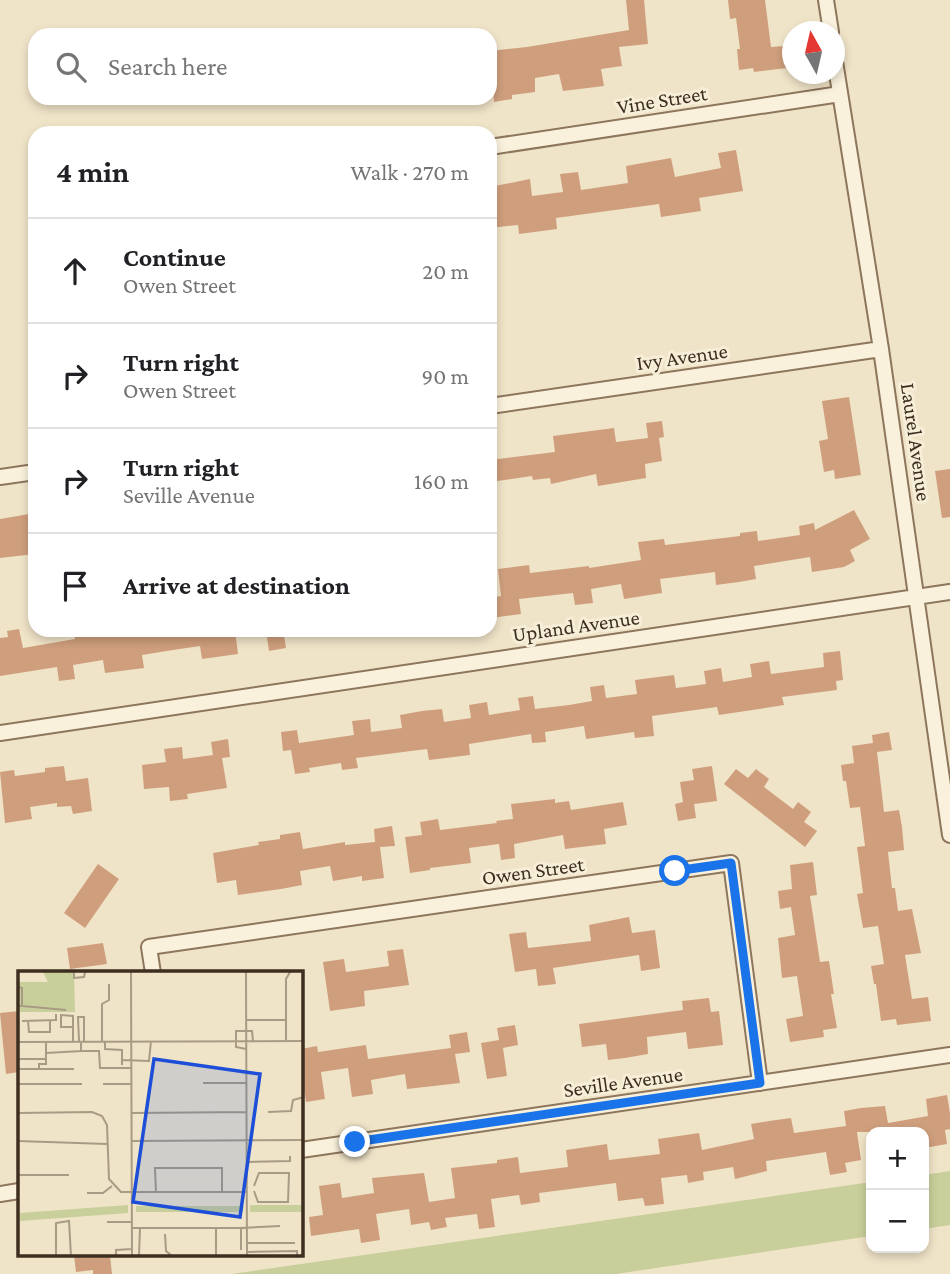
<!DOCTYPE html>
<html lang="en">
<head>
<meta charset="utf-8">
<style>
  :root { --surface:#fff; --page:#f6f6f6; --text:#202124; --muted:#757577; --line:#e0e0e0 }
  body { margin:0; font-family:"Crimson Pro",serif; background:var(--page); color:var(--text) }
  .controls { position:absolute; right:21px; bottom:21px; display:grid; overflow:hidden; border-radius:14px; box-shadow:0 4px 10px #0003 }
  .controls button { width:63px; height:63px; display:grid; place-items:center; padding:0; border:0; border-bottom:2px solid var(--line); background:var(--surface); color:var(--text); font:35px sans-serif }
  .compass { position:absolute; left:782px; top:21px; width:63px; height:63px; border-radius:50%; background:var(--surface); box-shadow:0 4px 10px #0003; rotate:352deg }
  .stop { position:absolute; width:21px; height:21px; margin:-16px; border:5px solid #1a73e8; border-radius:50%; background:#fff }
  .stop.end { background:#1a73e8; border-color:#fff; box-shadow:0 2px 7px #0008 }
  .list { margin:0; padding:0; list-style:none }
  h2 { display:flex; justify-content:space-between; align-items:center; height:91px; margin:0; padding:0 28px; font-size:30px }
  h2 small { font-size:23px; font-weight:400; color:var(--muted) }
  .list li { display:grid; grid-template-columns:46px 1fr auto; gap:21px; align-items:center; box-sizing:border-box; height:105px; padding:0 28px; border-top:2px solid var(--line) }
  .list b { display:block; font-size:26px; white-space:nowrap }
  .list p { margin:0; font-size:23px; white-space:nowrap; color:var(--muted) }
  .list em { font-size:23px; font-style:normal; color:var(--muted) }
  .icon { flex:none; width:38px; height:38px; fill:none; stroke:currentColor; stroke-width:2; stroke-linecap:round; stroke-linejoin:round }
  .map { position:relative; flex:none; width:950px; height:1274px; overflow:hidden }
  .search { position:absolute; background:var(--surface); box-shadow:0 4px 10px #0003; left:28px; top:28px; width:469px; height:77px; display:flex; align-items:center; gap:18px; box-sizing:border-box; padding:0 24px; border-radius:21px; color:var(--muted); font-size:26px }
  .panel { position:absolute; background:var(--surface); box-shadow:0 4px 10px #0003; left:28px; top:126px; width:469px; height:511px; border-radius:21px }
  .map>svg:first-child { display:block }
  .green { fill:#c9cf9b }
  .building { fill:#cf9f7d }
  .lines { fill:none; stroke-linecap:round; stroke-linejoin:round }
  .minor-casing { stroke:#8d765c; stroke-width:18 }
  .minor { stroke:#faf1dc; stroke-width:14 }
  .route { stroke:#1a73e8; stroke-width:9 }
  .labels { text-anchor:middle; dominant-baseline:central; stroke-width:6; stroke-linejoin:round; paint-order:stroke }
  .street-label { font-size:21px; fill:#3d2e20; stroke:#f7eed8 }
  .inset-road { fill:none; stroke:#a89b85; stroke-width:2 }
  .view { fill:#1d4ed8; fill-opacity:0.15; stroke:#1d4ed8; stroke-width:3.5 }
  .inset-edge { fill:none; stroke:#3d2e20; stroke-width:3.5 }
</style>
</head>
<body>
<div class="map">
<svg width="950" height="1274" viewBox="0 0 950 1274">
  <rect width="100%" height="100%" fill="#f0e4c8"/>
  <!-- green -->
  <path class="green" d="M950,1171V1225L924,1229V1175Z
    M871,1182V1236L616,1274H231Z"/>
  <!-- building -->
  <path class="building" d="M626,0H644L648,44L619,47L622,66L601,69L604,86L563,91L559,74L535,78V92L512,95V99L494,102L490,51L527,47L629,30Z
    M728,0H765L771,47L785,46L787,68L754,72L753,68L739,70L737,49H740L736,18L730,19Z
    M736,150L743,191L699,198L701,211L661,217L659,204L556,218L557,229L519,234L518,225L490,228V187L530,179L532,196L563,192L560,174L578,172L581,190L628,183L626,166L671,158L675,177L721,168L718,153Z
    M849,397L861,475L835,479L834,470L824,472L819,441L828,439L822,401Z
    M662,421L664,437L659,438L662,461L645,464L646,478L598,486L596,474L551,484L550,478L533,480L532,476L490,482V460L555,452L553,436L614,428L616,442L648,438L646,423Z
    M950,469V517L942,518L935,471Z
    M854,510L870,539L850,550L855,561L844,567L812,572L810,557L754,566L756,579L739,582L716,585L715,572L660,579L662,593L624,599L621,584L591,589L593,603L575,605L573,593L519,599L521,614L490,618V598L501,596L498,569L529,565L530,573L589,566V568L641,560L638,542L664,539L665,545L740,536V533L757,531L758,541L800,535L799,526L814,523L815,530Z
    M35,513V554L0,558V519Z
    M19,629L23,648L75,639L74,630H235L238,654L202,659L200,646L173,650L142,655L144,668L105,673L103,660L73,665L75,679L59,681L57,667L0,676V638L8,637L7,631Z
    M266,630H283L286,648L269,651Z
    M840,651L843,680L836,681L837,690L782,697L784,705L759,709L719,715L717,707L652,716L654,736L635,738L634,732L586,739L584,726L545,732L546,742L532,743L531,734L469,744L470,755L429,760L427,749L356,758L358,768L342,770L341,763L309,768L310,772L295,774L291,750L283,751L281,732L297,730L299,743L354,735L352,721L370,719L371,732L402,728L400,715L422,711L442,709L444,722L471,718L469,705L487,702L489,715L520,710L518,698L533,696L535,709L569,705L592,701L590,687L604,685L606,698L637,694L635,680L674,675L676,688L706,684L704,671L721,668L723,682L752,677L750,664L769,661L771,674L824,667L823,653Z
    M889,732L892,750L877,752L884,812L899,810L902,827L904,850L888,852L892,888H895L898,911L912,909L921,953L905,955L912,999L928,997L931,1021L897,1025L896,1019L881,1021L876,984H874L871,966L884,964L878,926L863,928L857,894L863,893L857,847L865,846L860,807L850,808L846,781H843L841,765L854,763L852,746L873,743L872,735Z
    M228,739L230,757L222,758L227,788L187,794L188,799L170,801L169,787L144,789L142,765L166,762L164,749L182,747L183,759L213,755L211,742Z
    M64,766L66,781L88,778L92,811L73,814L71,806L57,807V803L30,807L32,819L5,823L0,772L14,770L15,776L45,772V768Z
    M712,766L717,801L694,804L696,818L678,821L675,804L683,802L680,782L694,780L692,769Z
    M736,769L748,778L756,769L769,779L764,787L793,809L798,802L811,812L804,822L817,831L805,847L724,784Z
    M555,799V803L569,801L571,810L623,802L627,825L604,829L606,844L565,849L563,835L514,844L515,858L501,860L499,844L469,848L471,863L430,868V870L410,873L405,837L422,835L420,822L438,819L440,830L497,823L496,821L513,819L511,804Z
    M392,826L395,846L380,847L384,878L362,881V876L333,881L330,866L300,871L302,885L281,889L238,895L236,880L217,883L213,853L259,845L258,842L280,839V835L300,832L303,849L345,842V845L375,842L374,829Z
    M813,862L817,895L810,896L820,962L829,961L834,994H831L837,1028L823,1030L824,1037L790,1042L786,1019L803,1016L797,976L782,978L778,938L795,935L791,907L780,909L778,891L792,889L790,865Z
    M98,864L119,879L85,928L64,913Z
    M629,917L632,933L655,930L660,968L641,971L639,955L553,968L556,984L538,986L536,969L515,972L509,934L526,932L528,948L591,941L589,925Z
    M103,943L107,964L70,969L67,948Z
    M403,949L409,985L364,991L365,1006L330,1011L323,962L344,959L346,972L389,966L387,951Z
    M709,998L711,1012L719,1011L723,1045L688,1049L686,1032L647,1037L648,1054L625,1058L608,1060L606,1044L582,1047L579,1024L683,1010L682,1001Z
    M19,1011V1072L6,1074L0,1013Z
    M515,1025L518,1045L503,1048L507,1076L487,1079L481,1043L499,1040L497,1028Z
    M467,1032L470,1052L455,1054L460,1083L407,1089L405,1074L371,1080L373,1094L352,1097L348,1068L321,1072L325,1099L306,1102L304,1089H301V1049L317,1046L318,1052L366,1045L368,1059L451,1048L449,1035Z
    M947,1095L950,1113V1129L945,1130L947,1144L924,1148V1132H857L861,1160L845,1163L847,1172L830,1175L826,1152L766,1161L767,1171L735,1179L733,1167L703,1172L704,1180L688,1183L687,1175L661,1178L664,1204L645,1206L643,1198L618,1201L616,1183L539,1193L540,1202L521,1205L519,1195L491,1199L495,1227L479,1229L477,1214L445,1218L447,1227L431,1230L429,1222L411,1225L409,1209L376,1214L380,1240L361,1243L359,1229L311,1236L309,1217L323,1215L319,1186L340,1183L342,1198L374,1193L372,1178L424,1173L429,1202L455,1198L451,1168L497,1163V1160L518,1157L520,1173L568,1167L566,1150L607,1144L609,1160L660,1154L658,1139L699,1133L702,1150L754,1139L751,1124L769,1121L791,1118L794,1133L846,1126L844,1111L861,1108L885,1106L888,1123L928,1116L926,1099Z
    M74,1255H110L112,1274H93V1270L76,1272Z"/>
  <g class="lines">
    <!-- minor casing -->
    <g class="minor-casing">
      <path id="minor" d="M826,0L831,32
        M834,55L881,349L950,835
        M490,147L840,94
        M490,406L881,349
        M0,477L35,472
        M0,733L950,592
        M153,973L149,947L731,863L760,1083
        M301,1150L950,1055
        M0,1194L19,1191"/>
    </g>
    <!-- minor -->
    <use href="#minor" class="minor"/>
  </g>
  <g class="lines">
    <!-- route -->
    <path class="route" d="M355,1142L760,1083L731,863L675,871"/>
  </g>
  <g class="labels">
    <!-- street labels -->
    <g class="street-label">
      <text transform="translate(662 100) rotate(-9)">Vine Street</text>
      <text transform="translate(682 357) rotate(-8)">Ivy Avenue</text>
      <text transform="translate(916 442) rotate(82)">Laurel Avenue</text>
      <text transform="translate(576 626) rotate(-8)">Upland Avenue</text>
      <text transform="translate(533 871) rotate(-8)">Owen Street</text>
      <text transform="translate(623 1082) rotate(-8)">Seville Avenue</text>
    </g>
  </g>
  <!-- overview -->
  <g transform="translate(18 971)">
    <rect width="285" height="285" fill="#f0e4c8"/>
    <path d="M25,1H56L57,41H2L1,11H30ZM110,234V242L2,250V242ZM232,234H285V241H232ZM118,235H226L225,241H118Z" fill="#c9cf9b"/>
    <path class="inset-road" d="M56,1V7L66,6L67,1M113,1L114,285M228,1L229,285M0,16L4,17V35H0M4,35L48,39M228,49H268M4,50L38,49V43M10,50L11,61H32V49M55,56H43V44L55,45V70M61,70L60,46H66V70M84,70V33L91,29V13M87,70V78L104,79V94M268,70V8L272,1M0,71L286,70M228,78L218,76V60H234L235,70M63,80H81L82,97H113M28,82L63,80V70M0,88H28M104,89L131,90L133,70M0,98H56M21,98V93H28V72M185,112H228M0,113H64M85,113H114M250,141L273,140L275,129L286,126M0,142L74,141L84,145L89,154L91,208L103,221H229M114,142L229,141M0,170L89,173M114,170L286,169M229,191L272,190V185M0,204H51M236,215L241,202H271L270,231H240L236,220M69,222H85L94,215M138,222L137,197H204V222M89,251H114M114,257H122L121,285M122,257H198V285M198,257H223M147,263L148,280L154,285M229,272H277M223,279V257L262,255M229,281L279,280V285M38,285V252L51,250L53,285M98,285V279L114,278"/>
    <path class="view" d="M136,88L242,103L222,246L115,231Z"/>
    <rect width="285" height="285" class="inset-edge"/>
  </g>
</svg>
<div class="controls">
<button>+</button>
<button>−</button>
</div>
<svg class="compass" viewBox="-18 -18 36 36"><path d="M0-13l5 13h-10z" fill="#e53935"/><path d="M0 13l5-13h-10z" fill="#757577"/></svg>
<div class="stop" style="left:675px;top:871px"></div>
<div class="stop end" style="left:355px;top:1142px"></div>
<div class="search"><svg class="icon" aria-label="search" viewBox="0 0 24 24"><circle cx="10" cy="10" r="6"/><path d="M15 15l6 6"/></svg>Search here</div>
<section class="panel">
<h2>4 min<small>Walk · 270 m</small></h2>
<ul class="list">
<li><svg class="icon" aria-label="ahead" viewBox="0 0 24 24"><path d="M12 20V5M6 11l6-6 6 6"/></svg><div><b>Continue</b><p>Owen Street</p></div><em>20 m</em></li>
<li><svg class="icon" aria-label="right" viewBox="0 0 24 24"><path d="M7 20v-9h11M14 6l5 5-5 5"/></svg><div><b>Turn right</b><p>Owen Street</p></div><em>90 m</em></li>
<li><svg class="icon" aria-label="right" viewBox="0 0 24 24"><path d="M7 20v-9h11M14 6l5 5-5 5"/></svg><div><b>Turn right</b><p>Seville Avenue</p></div><em>160 m</em></li>
<li><svg class="icon" aria-label="arrive" viewBox="0 0 24 24"><path d="M6 21V4h12l-3 4 3 4H6"/></svg><div><b>Arrive at destination</b></div></li>
</ul>
</section>
</div>
</body>
</html>
